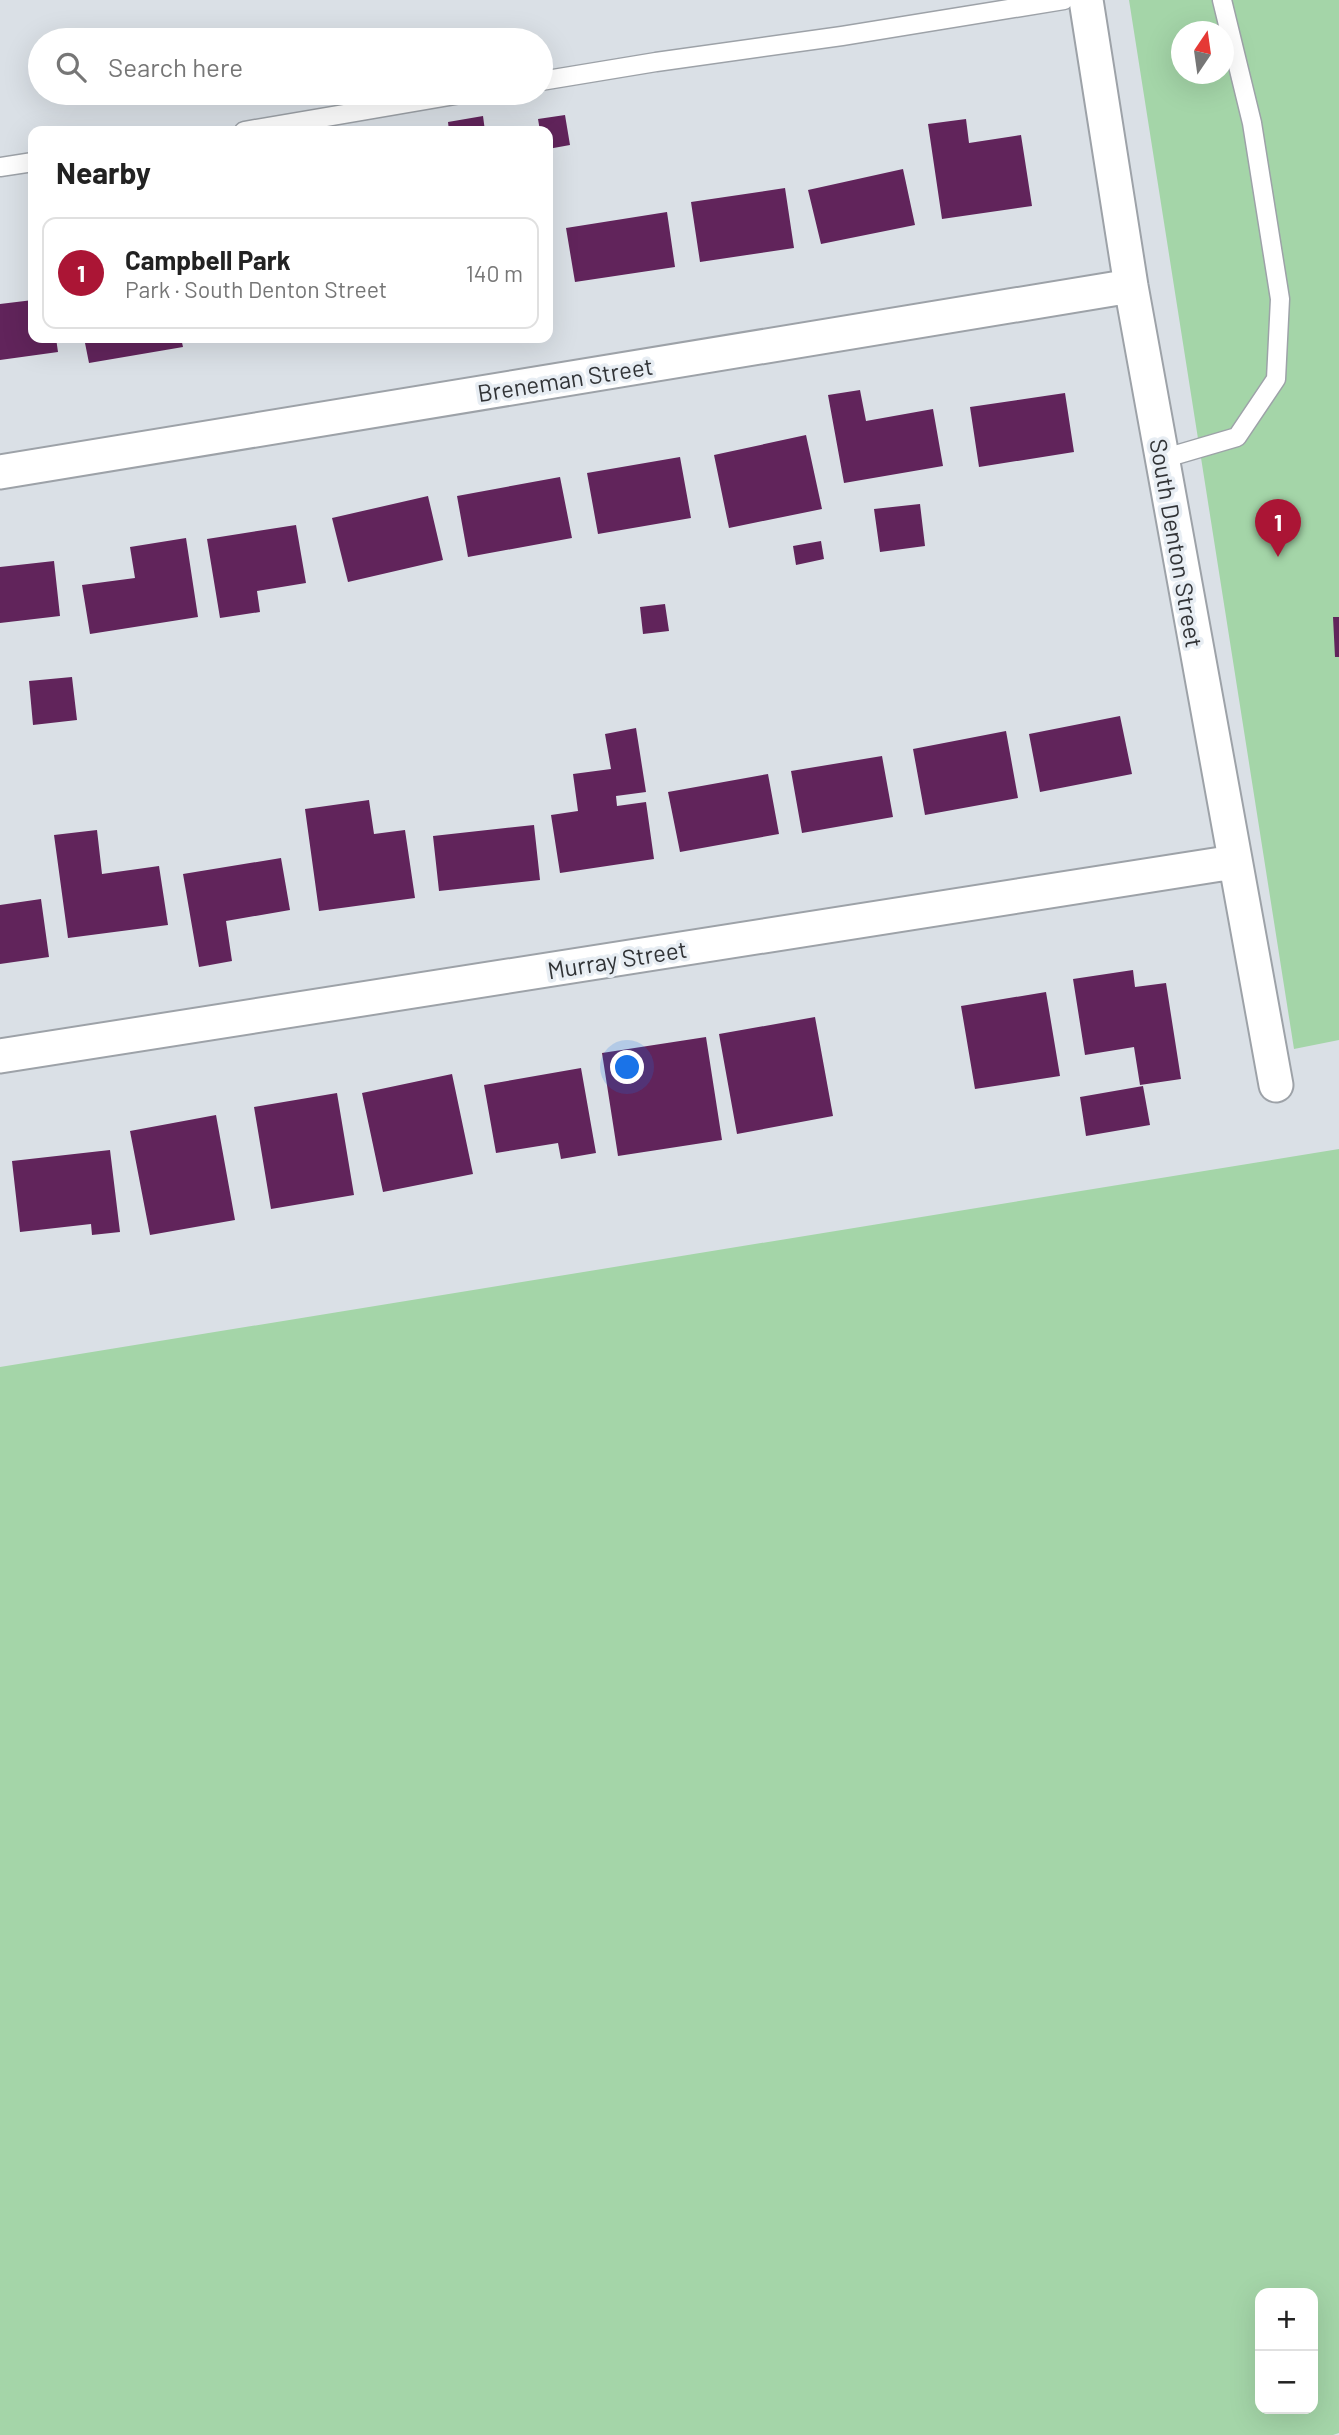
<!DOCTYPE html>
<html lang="en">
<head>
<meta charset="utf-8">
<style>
  :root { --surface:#fff; --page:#f6f6f6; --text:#222; --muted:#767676; --line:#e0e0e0; --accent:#ab1535 }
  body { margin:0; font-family:Barlow,sans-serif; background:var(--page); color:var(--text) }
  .controls { position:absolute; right:21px; bottom:21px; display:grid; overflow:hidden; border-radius:14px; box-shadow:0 7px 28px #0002 }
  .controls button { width:63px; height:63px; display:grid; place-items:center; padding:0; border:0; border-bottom:2px solid var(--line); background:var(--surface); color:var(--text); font:35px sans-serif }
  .compass { position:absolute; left:1171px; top:21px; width:63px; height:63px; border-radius:50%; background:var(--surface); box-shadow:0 7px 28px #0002; rotate:13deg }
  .you { position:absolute; left:628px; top:1068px; width:24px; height:24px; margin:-18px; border:5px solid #fff; border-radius:50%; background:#1a73e8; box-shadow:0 0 0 10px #1a73e833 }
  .badge { display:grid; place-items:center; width:46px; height:46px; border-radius:50%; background:var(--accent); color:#fff; font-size:23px; font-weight:700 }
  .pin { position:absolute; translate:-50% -58px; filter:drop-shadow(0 2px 4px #0008) }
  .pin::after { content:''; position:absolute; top:37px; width:24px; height:21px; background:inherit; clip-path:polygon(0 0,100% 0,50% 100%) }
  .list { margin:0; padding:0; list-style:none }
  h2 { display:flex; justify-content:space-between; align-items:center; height:91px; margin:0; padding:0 28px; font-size:30px }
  h2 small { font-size:23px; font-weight:400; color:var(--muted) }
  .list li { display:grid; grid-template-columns:46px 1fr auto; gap:21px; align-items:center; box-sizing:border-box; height:112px; margin:0 14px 14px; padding:0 14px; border:2px solid var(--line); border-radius:14px }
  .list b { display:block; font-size:26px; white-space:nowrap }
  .list p { margin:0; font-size:23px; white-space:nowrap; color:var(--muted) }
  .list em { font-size:23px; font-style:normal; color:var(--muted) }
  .icon { flex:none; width:38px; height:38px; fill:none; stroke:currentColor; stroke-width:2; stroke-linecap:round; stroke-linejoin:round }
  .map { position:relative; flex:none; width:1339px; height:2435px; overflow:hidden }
  .search { position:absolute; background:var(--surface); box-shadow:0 7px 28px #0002; left:28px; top:28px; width:525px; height:77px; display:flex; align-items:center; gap:18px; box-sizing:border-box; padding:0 24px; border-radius:38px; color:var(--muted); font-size:26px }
  .panel { position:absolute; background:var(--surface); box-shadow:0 7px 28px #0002; left:28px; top:126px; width:525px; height:217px; border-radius:14px }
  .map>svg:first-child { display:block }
  .green { fill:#a4d5a8; fill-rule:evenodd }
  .building { fill:#61245b }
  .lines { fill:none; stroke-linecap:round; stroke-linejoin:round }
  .lane-casing { stroke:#9da2a8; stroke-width:21 }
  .street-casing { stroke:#9da2a8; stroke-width:37 }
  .lane { stroke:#fff; stroke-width:18 }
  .street { stroke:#fff; stroke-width:33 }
  .labels { text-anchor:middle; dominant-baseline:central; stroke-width:7; stroke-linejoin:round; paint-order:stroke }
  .street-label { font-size:24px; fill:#313336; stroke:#e7edf3 }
</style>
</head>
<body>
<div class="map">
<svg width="1339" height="2435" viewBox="0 0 1339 2435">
  <rect width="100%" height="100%" fill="#dae0e6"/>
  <!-- green -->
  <path class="green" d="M1129,0H1339V1040L1294,1049ZM1182,32H1224V74H1182Z
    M1339,1149V2433L1333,2435H0V1367ZM1260,2293H1313V2409H1260Z"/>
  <!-- building -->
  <path class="building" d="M565,115L570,145L548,149V131H540L538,119Z
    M483,116L485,131H449L448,122Z
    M966,119L969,143L1021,135L1032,206L942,219L928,124Z
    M903,169L915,225L821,244L808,190Z
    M785,188L794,248L700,262L691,202Z
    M667,212L675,267L575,282L566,228Z
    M33,300V338H56L58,352L0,360V304Z
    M84,338H181L183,347L89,363Z
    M860,390L866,421L933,409L943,466L844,483L828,395Z
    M1065,393L1074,452L979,467L970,407Z
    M806,435L822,509L729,528L714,455Z
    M680,457L691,518L598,534L587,473Z
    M560,477L572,538L468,557L457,496Z
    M428,496L443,560L348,582L332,518Z
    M920,504L925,546L880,552L874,509Z
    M296,525L306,583L257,591L260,612L220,618L207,539Z
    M186,538L198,617L90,634L82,585L135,578L130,547Z
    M821,541L824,559L796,565L793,546Z
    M54,561L60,616L0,623V567Z
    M665,604L669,631L643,634L640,607Z
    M1333,617H1339V657H1335Z
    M72,677L77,720L33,725L29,681Z
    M1120,716L1132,774L1040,792L1029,734Z
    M636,728L646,792L616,796L617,806L646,802L654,859L560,873L551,815L578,811L573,774L611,769L605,734Z
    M1006,731L1018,798L925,815L913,749Z
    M882,756L893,817L802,833L791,771Z
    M768,774L779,834L680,852L668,792Z
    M369,800L374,834L405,830L415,898L319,911L305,809Z
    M534,825L540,880L439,891L433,836Z
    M97,830L102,874L159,866L168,925L68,938L54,835Z
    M281,858L290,910L226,921L232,961L199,967L183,874Z
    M41,899L49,957L0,964V905Z
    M1133,970L1135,987L1166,983L1181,1079L1140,1085L1134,1047L1085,1055L1073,979Z
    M1046,992L1060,1076L975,1089L961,1006Z
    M815,1017L833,1116L737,1134L719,1034Z
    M706,1037L722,1140L618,1156L602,1053Z
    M581,1068L596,1153L561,1159L558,1143L496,1153L484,1085Z
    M452,1074L473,1174L383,1192L362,1093Z
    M1143,1086L1150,1125L1086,1136L1080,1097Z
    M337,1093L354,1195L271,1209L254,1107Z
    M216,1115L235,1220L150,1235L130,1131Z
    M110,1150L120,1232L92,1235L91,1224L20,1232L12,1161Z"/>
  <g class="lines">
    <!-- lane casing -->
    <g class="lane-casing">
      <path id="lane" d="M541,81L656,62L842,36L1064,0
        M244,131L467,93
        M0,167L33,162
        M1162,459L1237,437L1276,379L1280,299L1252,123L1222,0"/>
    </g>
    <!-- street casing -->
    <g class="street-casing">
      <path id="street" d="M1086,0L1131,286L1276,1085
        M0,472L1131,286
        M0,1056L1234,862"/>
    </g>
    <!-- lane -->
    <use href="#lane" class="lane"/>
    <!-- street -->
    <use href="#street" class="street"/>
  </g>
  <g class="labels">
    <!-- street labels -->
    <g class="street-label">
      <text transform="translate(565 379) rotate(-9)">Breneman Street</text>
      <text transform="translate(1177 543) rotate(80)">South Denton Street</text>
      <text transform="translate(617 959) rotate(-9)">Murray Street</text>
    </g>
  </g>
</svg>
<div class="controls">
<button>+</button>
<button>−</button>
</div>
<svg class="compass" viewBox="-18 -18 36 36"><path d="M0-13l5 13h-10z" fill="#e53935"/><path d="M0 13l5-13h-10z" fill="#767676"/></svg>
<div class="you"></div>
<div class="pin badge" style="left:1278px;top:557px">1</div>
<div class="search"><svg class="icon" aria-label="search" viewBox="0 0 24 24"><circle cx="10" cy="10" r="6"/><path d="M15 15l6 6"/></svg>Search here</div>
<section class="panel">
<h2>Nearby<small></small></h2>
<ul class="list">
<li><span class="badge">1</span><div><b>Campbell Park</b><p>Park · South Denton Street</p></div><em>140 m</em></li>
</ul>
</section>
</div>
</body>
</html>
